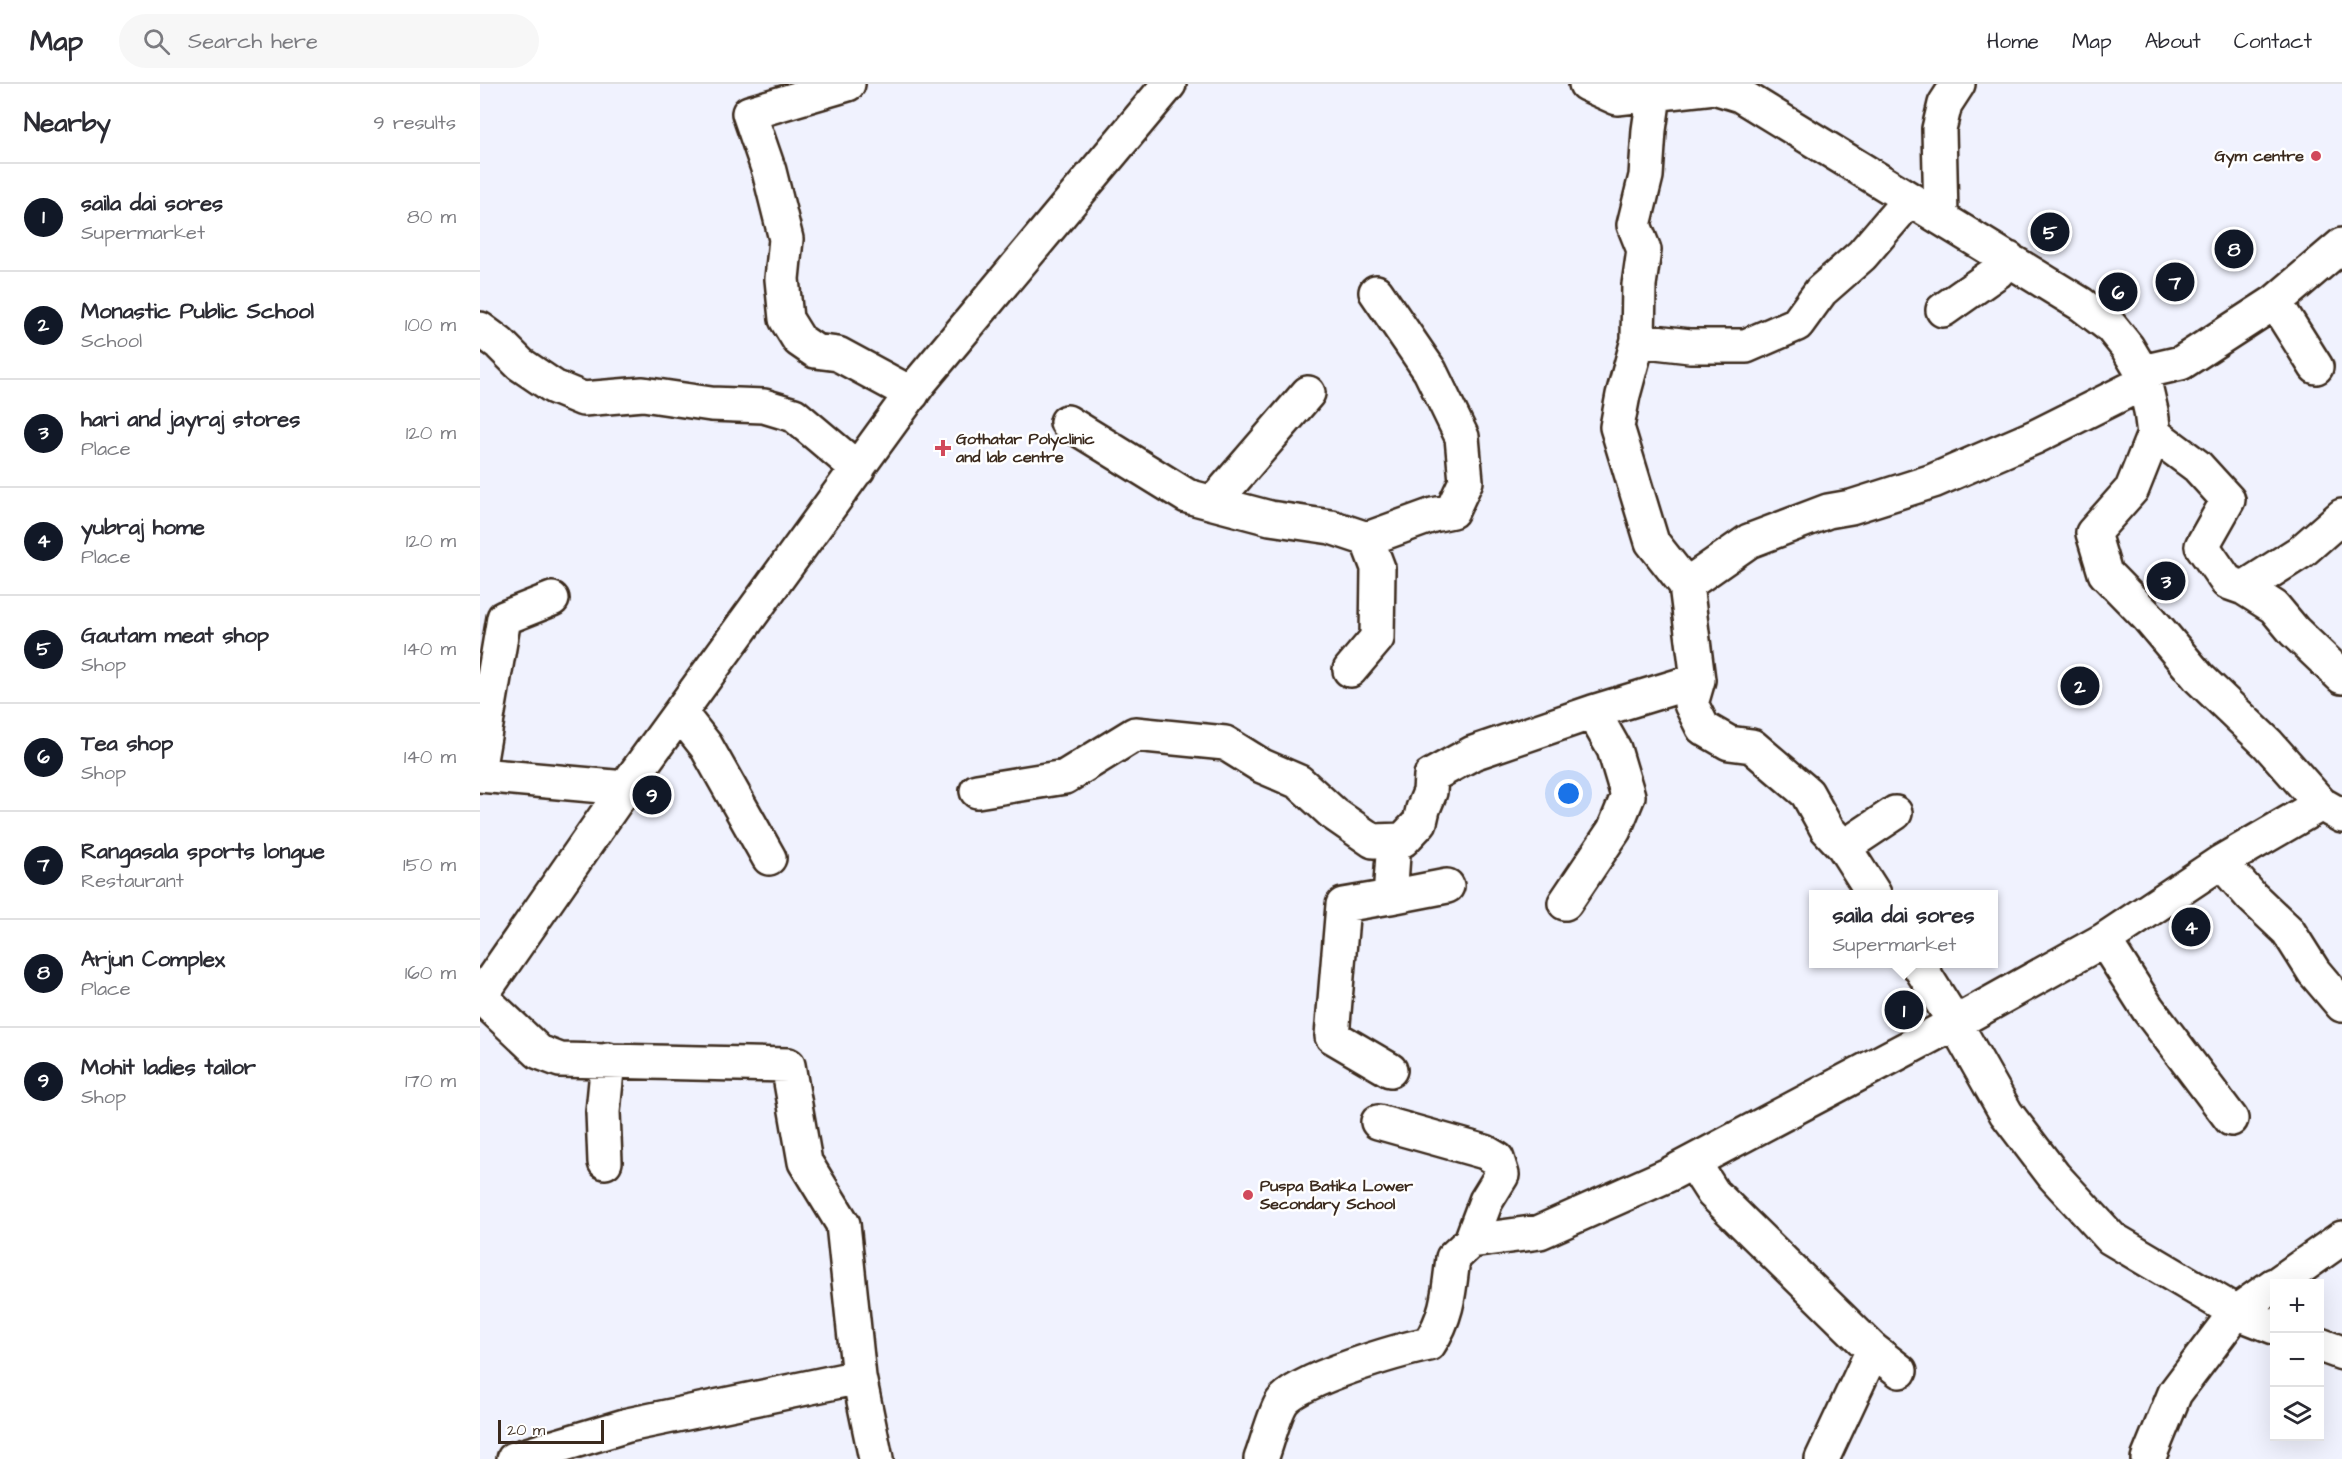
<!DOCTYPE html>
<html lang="en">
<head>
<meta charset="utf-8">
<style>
  :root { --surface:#fff; --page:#f7f7f7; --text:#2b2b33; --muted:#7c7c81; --line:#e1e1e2; --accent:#111827 }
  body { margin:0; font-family:"Architects Daughter",sans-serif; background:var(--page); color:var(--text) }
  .controls { position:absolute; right:18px; bottom:18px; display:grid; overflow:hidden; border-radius:0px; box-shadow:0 6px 24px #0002 }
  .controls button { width:54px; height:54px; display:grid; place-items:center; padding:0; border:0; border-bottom:2px solid var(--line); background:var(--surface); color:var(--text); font:30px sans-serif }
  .scale { position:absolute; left:18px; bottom:15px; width:106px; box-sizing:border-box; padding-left:6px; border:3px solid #3b2a1e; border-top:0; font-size:16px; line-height:21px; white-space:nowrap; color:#3b2a1e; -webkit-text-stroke:4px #fff; paint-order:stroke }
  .you { position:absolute; left:1089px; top:710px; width:21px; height:21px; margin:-15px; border:4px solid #fff; border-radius:50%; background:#1a73e8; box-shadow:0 0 0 9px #1a73e833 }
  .badge { display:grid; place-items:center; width:39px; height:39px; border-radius:50%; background:var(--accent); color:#fff; font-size:20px; font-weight:700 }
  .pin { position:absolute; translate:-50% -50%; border:3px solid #fff; box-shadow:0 2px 6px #0006 }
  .popup { position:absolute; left:1329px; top:806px; width:189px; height:78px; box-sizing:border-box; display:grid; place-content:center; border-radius:0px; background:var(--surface); filter:drop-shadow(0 2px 4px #0005); font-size:20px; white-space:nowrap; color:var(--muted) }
  .popup b { font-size:22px; color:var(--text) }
  .popup::after { content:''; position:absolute; left:50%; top:100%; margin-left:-12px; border:12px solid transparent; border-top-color:var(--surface) }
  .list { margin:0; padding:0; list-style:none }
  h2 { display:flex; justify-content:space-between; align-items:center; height:78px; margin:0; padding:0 24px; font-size:26px }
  h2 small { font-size:20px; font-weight:400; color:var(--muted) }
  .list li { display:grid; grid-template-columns:39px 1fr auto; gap:18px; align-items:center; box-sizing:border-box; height:108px; padding:0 24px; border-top:2px solid var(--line) }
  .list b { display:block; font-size:22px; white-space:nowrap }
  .list p { margin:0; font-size:20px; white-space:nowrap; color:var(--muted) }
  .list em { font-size:20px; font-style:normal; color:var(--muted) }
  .icon { flex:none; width:33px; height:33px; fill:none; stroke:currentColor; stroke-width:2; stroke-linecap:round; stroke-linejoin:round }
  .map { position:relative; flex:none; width:1862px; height:1375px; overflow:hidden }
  header { display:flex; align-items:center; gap:36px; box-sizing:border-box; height:84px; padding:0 30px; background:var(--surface); border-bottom:2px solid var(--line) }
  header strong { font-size:28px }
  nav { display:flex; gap:33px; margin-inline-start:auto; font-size:21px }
  .search { width:420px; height:54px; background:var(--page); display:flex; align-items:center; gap:15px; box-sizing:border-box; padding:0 21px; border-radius:33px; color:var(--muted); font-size:22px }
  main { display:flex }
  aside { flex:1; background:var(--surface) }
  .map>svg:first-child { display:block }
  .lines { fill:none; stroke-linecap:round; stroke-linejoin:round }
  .minor-casing { stroke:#3b2a1e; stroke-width:38 }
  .major-casing { stroke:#3b2a1e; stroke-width:38 }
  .minor { stroke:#fff; stroke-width:33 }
  .major { stroke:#fff; stroke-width:33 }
  .poi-dot { fill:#d1495b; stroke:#fff; stroke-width:2 }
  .labels { text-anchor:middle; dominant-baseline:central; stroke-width:5; stroke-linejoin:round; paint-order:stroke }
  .poi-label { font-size:16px; font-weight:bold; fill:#3b2a1e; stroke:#fff; text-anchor:start }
</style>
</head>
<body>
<header>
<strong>Map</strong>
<div class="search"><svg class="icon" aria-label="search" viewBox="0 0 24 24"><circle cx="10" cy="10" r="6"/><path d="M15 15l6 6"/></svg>Search here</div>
<nav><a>Home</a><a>Map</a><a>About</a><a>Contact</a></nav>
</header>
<main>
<aside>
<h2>Nearby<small>9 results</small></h2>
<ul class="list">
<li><span class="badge">1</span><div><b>saila dai sores</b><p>Supermarket</p></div><em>80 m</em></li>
<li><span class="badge">2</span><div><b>Monastic Public School</b><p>School</p></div><em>100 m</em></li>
<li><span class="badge">3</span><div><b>hari and jayraj stores</b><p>Place</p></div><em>120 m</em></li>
<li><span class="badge">4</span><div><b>yubraj home</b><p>Place</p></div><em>120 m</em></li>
<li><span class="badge">5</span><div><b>Gautam meat shop</b><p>Shop</p></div><em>140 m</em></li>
<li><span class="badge">6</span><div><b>Tea shop</b><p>Shop</p></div><em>140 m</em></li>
<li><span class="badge">7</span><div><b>Rangasala sports longue</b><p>Restaurant</p></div><em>150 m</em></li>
<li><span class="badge">8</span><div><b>Arjun Complex</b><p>Place</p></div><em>160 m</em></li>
<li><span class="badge">9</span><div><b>Mohit ladies tailor</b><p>Shop</p></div><em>170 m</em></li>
</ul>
</aside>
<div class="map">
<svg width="1862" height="1375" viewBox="0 0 1862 1375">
  <rect width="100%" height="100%" fill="#f0f2fe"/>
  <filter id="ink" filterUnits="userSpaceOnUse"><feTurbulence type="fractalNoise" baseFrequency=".0167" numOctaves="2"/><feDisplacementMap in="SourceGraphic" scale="12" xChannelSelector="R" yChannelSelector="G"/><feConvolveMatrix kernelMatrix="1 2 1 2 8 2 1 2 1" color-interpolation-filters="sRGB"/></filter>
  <g filter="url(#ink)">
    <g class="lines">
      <!-- minor casing -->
      <g class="minor-casing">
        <path id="minor" d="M368,0L269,29L289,87L306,155L302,195L306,235L319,256L335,267L358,270L432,310
          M1106,0L1137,14L1234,3L1260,11L1601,220L1631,243L1647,263L1662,288L1671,327L1674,350L1652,405L1613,449L1625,489L1667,532L1719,594L1788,660L1841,720L1862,732
          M1461,133L1459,45L1465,20L1478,0
          M1795,218L1836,283
          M1463,226L1517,188L1529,175
          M0,245L19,259L40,280L74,303L103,315L163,310L231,320L284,322L314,331L378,385
          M1158,256L1159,201L1164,166L1154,141L1166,92L1169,46L1174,11
          M1662,288L1701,279L1795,218L1862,161
          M587,338L707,412L790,434L851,443L887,455L953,431L972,427L986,397L982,353L950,287L896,208
          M1674,350L1717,382L1748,416L1722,462L1747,498L1764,504L1794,523L1814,547L1862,593
          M734,418L828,309
          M1206,501L1269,457L1348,427L1371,423L1453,397L1555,353L1665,298
          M1764,504L1822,467L1862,432
          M870,586L897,554L898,484L887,455
          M200,629L226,662L289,774
          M0,676L24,534L72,515
          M0,691L145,704
          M497,707L585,693L655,650L745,659L782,682L819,698L854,730L893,757L923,756L940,738L943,725L950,708L951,692L993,669L1113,628L1218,596
          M1364,763L1415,729
          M1741,778L1771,812L1808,847L1834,888L1862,921
          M1394,810L1364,763L1347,745L1327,709L1272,662L1249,659L1223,644L1211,620L1218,596L1206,501L1172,458L1137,343L1143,311L1158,256L1210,262H1266L1317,240L1341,207L1382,171L1429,116
          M910,813L967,802
          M1085,819L1134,746L1148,712L1134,665L1113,628
          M1624,856L1668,925L1751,1035
          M1438,880L1475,939L1526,1029L1574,1092L1631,1154L1756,1228L1794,1243
          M0,913L145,704L440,298L689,0
          M1,913L59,968L80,976L308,981L325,1078L363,1140L379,1293L396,1375
          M910,986L852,952L863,821L910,813L914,757
          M898,1038L1005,1068L1017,1075L1022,1091L1006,1117L991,1157
          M125,1078L123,1028L128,976
          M1213,1078L1233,1109L1393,1266L1420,1287
          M1840,1261L1862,1269
          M34,1375L148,1341L379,1293
          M781,1375C787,1360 794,1330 802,1318C818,1295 920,1266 949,1260C968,1232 969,1207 973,1174L991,1157L1060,1148L1188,1091L1475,939L1624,856L1741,778L1841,720
          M1342,1375L1393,1266"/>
      </g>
      <!-- major casing -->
      <g class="major-casing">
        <path id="major" d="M1797,1200L1862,1154
          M1668,1375L1695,1309L1756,1228L1794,1201"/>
      </g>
      <!-- minor -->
      <use href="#minor" class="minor"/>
      <!-- major -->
      <use href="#major" class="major"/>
    </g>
  </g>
  <!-- markers -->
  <g class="poi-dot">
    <circle cx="1836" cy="72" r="6"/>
    <path d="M460 355h6v6h6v6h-6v6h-6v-6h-6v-6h6z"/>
    <circle cx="768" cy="1111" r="6"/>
  </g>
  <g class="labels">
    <!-- poi labels -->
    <g class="poi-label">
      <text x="1824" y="72" text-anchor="end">Gym centre</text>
      <text x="476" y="355">Gothatar Polyclinic<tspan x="476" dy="18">and lab centre</tspan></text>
      <text x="780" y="1102">Puspa Batika Lower<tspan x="780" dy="18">Secondary School</tspan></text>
    </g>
  </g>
</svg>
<div class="controls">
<button>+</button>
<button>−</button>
<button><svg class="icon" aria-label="layers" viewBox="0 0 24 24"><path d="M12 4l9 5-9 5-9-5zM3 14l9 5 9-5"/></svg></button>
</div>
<div class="scale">20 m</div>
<div class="you"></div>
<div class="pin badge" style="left:1424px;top:926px">1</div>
<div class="popup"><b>saila dai sores</b>Supermarket</div>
<div class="pin badge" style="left:1600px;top:602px">2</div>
<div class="pin badge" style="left:1686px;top:497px">3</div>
<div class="pin badge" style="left:1711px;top:843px">4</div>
<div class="pin badge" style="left:1570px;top:148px">5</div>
<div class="pin badge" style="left:1638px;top:208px">6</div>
<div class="pin badge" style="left:1695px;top:198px">7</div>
<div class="pin badge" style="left:1754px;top:165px">8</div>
<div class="pin badge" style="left:172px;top:711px">9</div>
</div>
</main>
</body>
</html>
